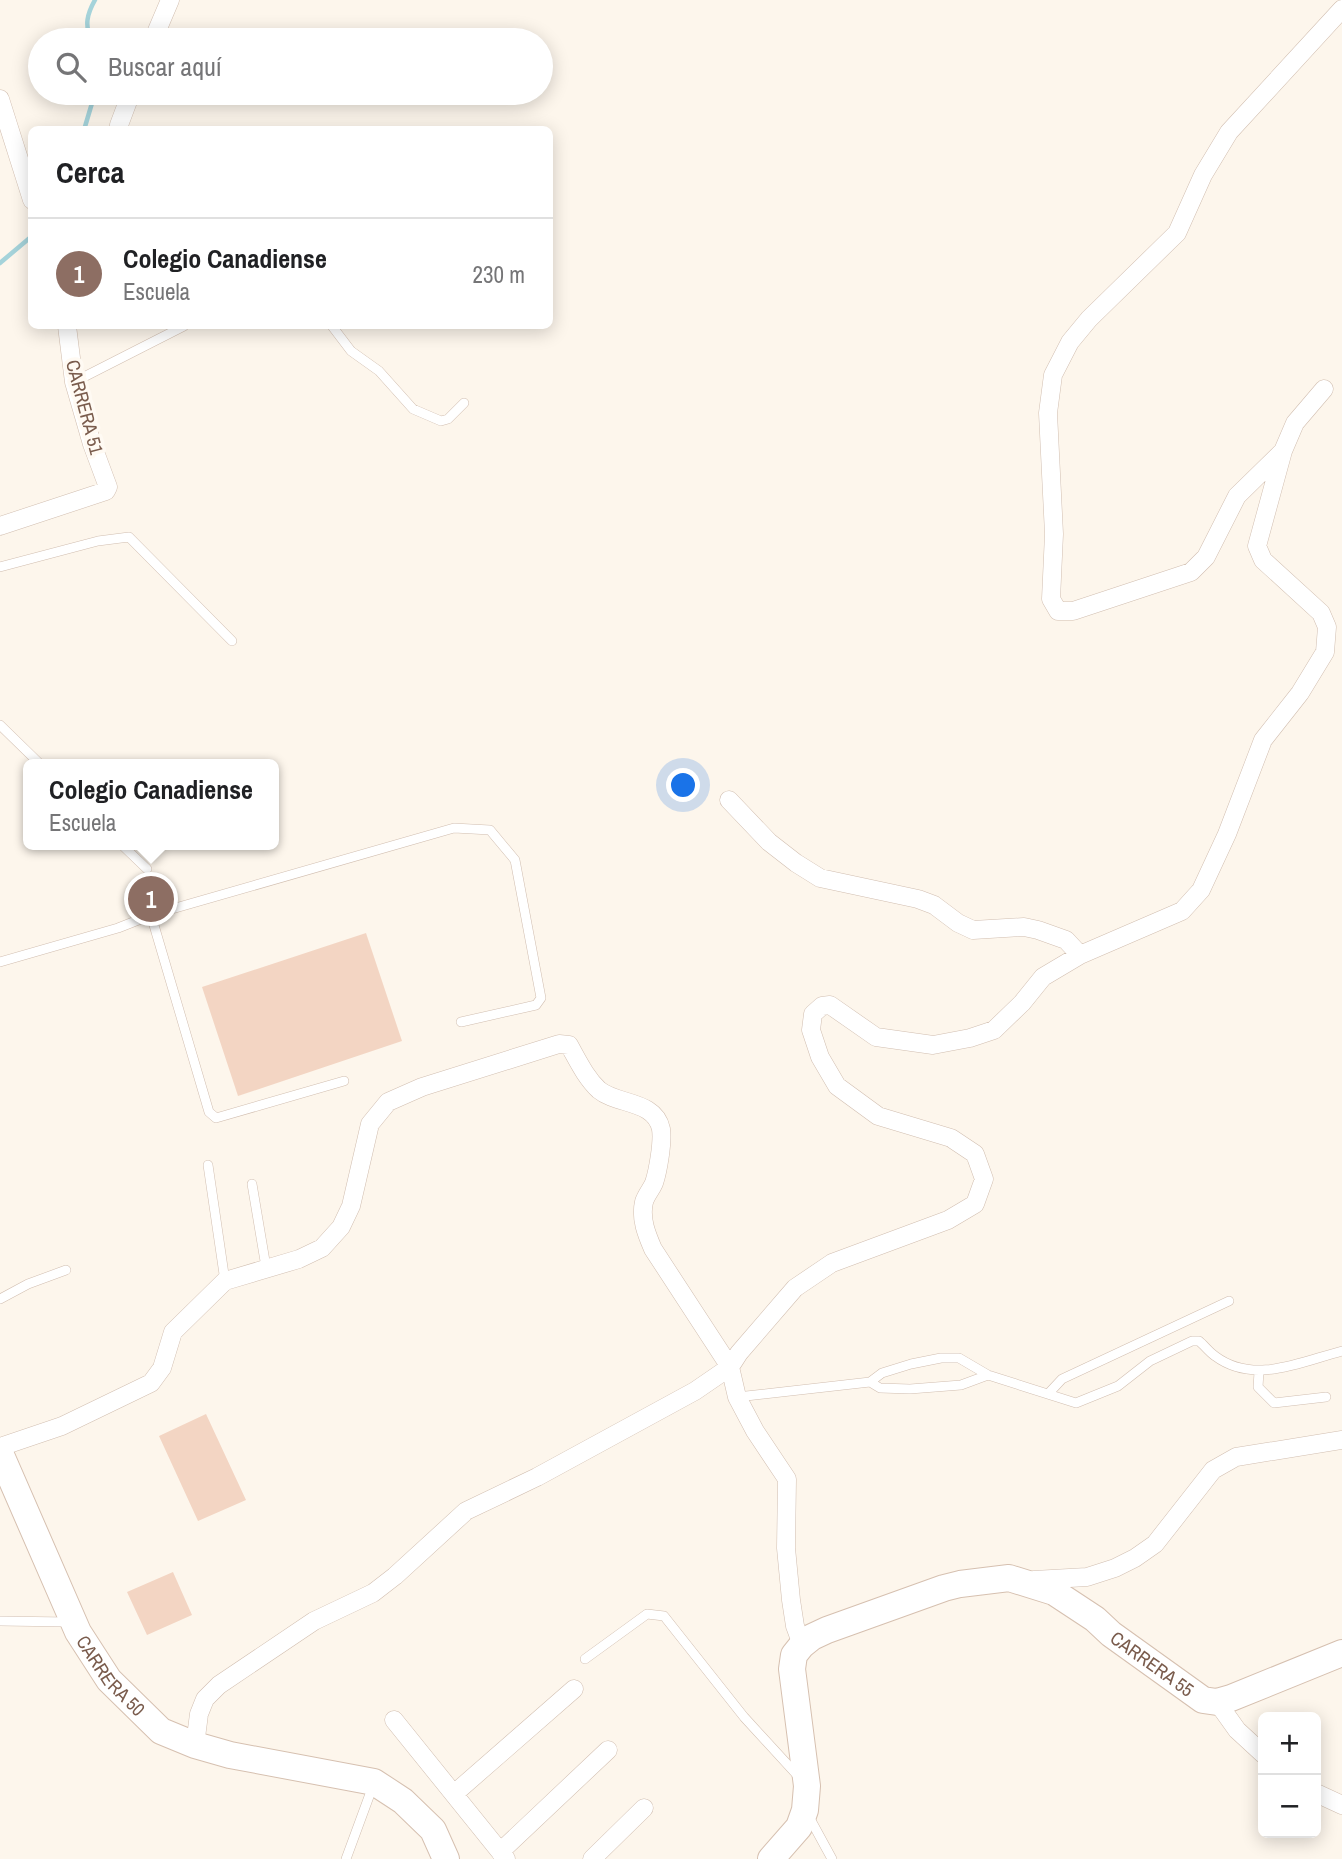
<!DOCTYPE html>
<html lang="es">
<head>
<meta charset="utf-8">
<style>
  :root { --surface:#fff; --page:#f6f6f6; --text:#202124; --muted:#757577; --line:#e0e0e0; --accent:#ea580c }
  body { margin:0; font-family:"Archivo Narrow",sans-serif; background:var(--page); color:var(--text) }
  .controls { position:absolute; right:21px; bottom:21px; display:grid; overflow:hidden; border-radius:10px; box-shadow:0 4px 18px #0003 }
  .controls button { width:63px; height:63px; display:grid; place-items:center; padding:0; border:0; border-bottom:2px solid var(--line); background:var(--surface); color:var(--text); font:35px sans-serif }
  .you { position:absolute; left:684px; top:786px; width:24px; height:24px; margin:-18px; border:5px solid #fff; border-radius:50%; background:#1a73e8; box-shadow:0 0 0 10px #1a73e833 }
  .badge { display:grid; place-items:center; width:46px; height:46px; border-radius:50%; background:var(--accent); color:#fff; font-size:23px; font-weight:700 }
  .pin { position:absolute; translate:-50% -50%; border:4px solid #fff; box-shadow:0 2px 7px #0006 }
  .popup { position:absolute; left:23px; top:759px; width:256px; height:91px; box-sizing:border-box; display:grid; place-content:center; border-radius:10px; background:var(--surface); filter:drop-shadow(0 2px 5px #0005); font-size:23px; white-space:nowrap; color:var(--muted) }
  .popup b { font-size:26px; color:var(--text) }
  .popup::after { content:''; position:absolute; left:50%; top:100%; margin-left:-14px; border:14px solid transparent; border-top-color:var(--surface) }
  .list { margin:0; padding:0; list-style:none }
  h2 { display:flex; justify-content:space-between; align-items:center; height:91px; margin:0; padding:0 28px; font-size:30px }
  h2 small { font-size:23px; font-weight:400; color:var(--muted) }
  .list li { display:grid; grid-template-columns:46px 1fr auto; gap:21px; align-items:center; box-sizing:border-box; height:112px; padding:0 28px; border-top:2px solid var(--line) }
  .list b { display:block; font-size:26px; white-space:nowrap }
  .list p { margin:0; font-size:23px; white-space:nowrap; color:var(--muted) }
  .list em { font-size:23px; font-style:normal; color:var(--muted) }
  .icon { flex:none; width:38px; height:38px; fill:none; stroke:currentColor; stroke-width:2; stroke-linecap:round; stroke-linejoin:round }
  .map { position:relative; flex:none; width:1342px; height:1859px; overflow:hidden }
  .search { position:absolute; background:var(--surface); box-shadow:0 4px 18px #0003; left:28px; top:28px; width:525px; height:77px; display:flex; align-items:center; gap:18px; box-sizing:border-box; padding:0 24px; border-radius:38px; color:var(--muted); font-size:26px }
  .panel { position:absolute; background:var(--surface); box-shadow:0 4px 18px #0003; left:28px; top:126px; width:525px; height:203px; border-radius:10px }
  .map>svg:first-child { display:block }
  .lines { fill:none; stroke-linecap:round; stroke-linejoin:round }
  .stream { stroke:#a5d3da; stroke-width:4.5 }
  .building { fill:#f3d5c3 }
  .lane-casing { stroke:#d1beb0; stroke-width:10 }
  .street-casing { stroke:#d1beb0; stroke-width:19 }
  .secondary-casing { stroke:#d6c0b0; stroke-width:28 }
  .lane { stroke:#fff; stroke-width:9 }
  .street { stroke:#fff; stroke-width:18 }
  .secondary { stroke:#fff; stroke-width:26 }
  .labels { text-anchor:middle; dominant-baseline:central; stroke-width:7; stroke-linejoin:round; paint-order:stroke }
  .street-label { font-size:19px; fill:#7a5c4d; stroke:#fffaf3 }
</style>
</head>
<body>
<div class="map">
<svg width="1342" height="1859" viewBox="0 0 1342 1859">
  <rect width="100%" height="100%" fill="#fdf6ec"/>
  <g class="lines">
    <!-- stream -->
    <path class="stream" d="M92,40C84,26 87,14 95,0
      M84,130L95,93
      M0,263L32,236"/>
  </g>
  <!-- building -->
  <path class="building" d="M366,933L402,1041L238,1096L202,987Z
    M206,1414L246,1500L198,1521L159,1436Z
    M173,1572L192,1615L147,1635L127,1592Z"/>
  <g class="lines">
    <!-- lane casing -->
    <g class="lane-casing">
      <path id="lane" d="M332,326L351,351L379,371L413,409L441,421L448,419L464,403
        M74,382L184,326
        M0,567L98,541L129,537L232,641
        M0,725L40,764
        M122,845L147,869
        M151,915L209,1112L216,1118L344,1081
        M0,962L118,928L151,915L454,828L490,830L515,860L541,998L536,1005L461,1022
        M208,1165L225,1281
        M252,1184L266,1267
        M0,1299L28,1284L66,1270
        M1259,1372L1258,1387L1274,1403L1326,1397
        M870,1382L880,1388L910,1389L961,1385L988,1375
        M1048,1394L1062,1379L1229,1301
        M737,1397L870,1382L882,1373L911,1364L941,1358H959L988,1375L1076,1403L1118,1386L1150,1361L1192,1341H1199C1204,1345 1209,1352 1215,1356C1254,1385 1300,1362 1342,1351
        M0,1621L68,1622
        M585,1659L647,1614L664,1616L744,1717L799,1777
        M808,1815L832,1859
        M346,1859L374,1783"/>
    </g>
    <!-- street casing -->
    <g class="street-casing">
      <path id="street" d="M153,40L170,0
        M0,99L32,200
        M120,130L119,125L131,93
        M1283,451L1237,496L1206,557L1191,572L1073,611H1058L1051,599L1054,534L1048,413L1053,375L1070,342L1089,319L1177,233L1203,175L1229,132L1342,9
        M0,526L106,491L108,487L92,444L74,382L67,326
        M729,800L769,842L796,863L820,878L918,899L934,905L958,923L973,930L1024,927L1038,930L1066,940L1080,955
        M0,1447L62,1426L151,1383L162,1368L173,1332L225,1281L299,1259L322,1248L341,1227L351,1206L370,1124L388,1102L422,1087L559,1044L569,1045C578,1061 586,1078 599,1090C617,1105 655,1100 661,1129C663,1142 658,1171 654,1183C651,1190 646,1195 644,1202C640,1219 647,1235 653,1249L730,1367L737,1397L755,1431L787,1479L786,1548L791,1600L795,1626L802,1645
        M1034,1580L1087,1577L1115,1568L1135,1558L1155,1544L1213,1470L1236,1457L1342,1440
        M1217,1702L1237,1730L1263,1754
        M394,1720L506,1859
        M195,1745L199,1714L205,1699L219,1685L314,1621L373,1593L395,1576L466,1511L537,1477L695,1391L730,1367L739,1353L795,1288L832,1263L948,1220L975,1204L984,1179L975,1154L951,1138L878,1116L837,1086L820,1057L811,1030L813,1014L822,1006L830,1005L876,1037L933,1045L970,1038L994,1030L1022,1003L1043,977L1080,955L1182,911L1201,890L1227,834L1263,740L1300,693L1325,652L1327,627L1321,613L1263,560L1257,546L1283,451L1295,423L1324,389
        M455,1793L574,1689
        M1316,1793L1342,1805
        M500,1852L608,1750
        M592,1859L644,1808"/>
    </g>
    <!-- secondary casing -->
    <g class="secondary-casing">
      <g id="secondary">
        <path id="s1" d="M0,1453L78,1632L109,1680L161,1731L195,1745L230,1755L374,1782L403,1801L433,1830L446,1859"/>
        <path id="s2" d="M771,1859L799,1827L805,1810L807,1786L792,1669L794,1655L802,1645L812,1637L827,1630L944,1588L960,1584L1009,1578L1054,1592L1095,1619L1111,1634L1203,1700L1217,1702L1231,1698L1342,1653"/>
      </g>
    </g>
    <!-- lane -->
    <use href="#lane" class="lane"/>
    <!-- street -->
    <use href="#street" class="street"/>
    <!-- secondary -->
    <use href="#secondary" class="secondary"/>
  </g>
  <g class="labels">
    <!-- street labels -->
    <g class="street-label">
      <text transform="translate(85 407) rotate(75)">CARRERA 51</text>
      <text stroke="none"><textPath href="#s2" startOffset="618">CARRERA 55</textPath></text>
      <text stroke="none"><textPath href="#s1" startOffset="250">CARRERA 50</textPath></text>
    </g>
  </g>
</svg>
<div class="controls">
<button>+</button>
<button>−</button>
</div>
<div class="you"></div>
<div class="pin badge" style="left:151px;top:899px;background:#8d6e63">1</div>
<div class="popup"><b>Colegio Canadiense</b>Escuela</div>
<div class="search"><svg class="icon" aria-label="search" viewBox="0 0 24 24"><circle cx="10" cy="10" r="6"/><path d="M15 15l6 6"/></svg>Buscar aquí</div>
<section class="panel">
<h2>Cerca<small></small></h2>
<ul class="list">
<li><span class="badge" style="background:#8d6e63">1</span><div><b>Colegio Canadiense</b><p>Escuela</p></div><em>230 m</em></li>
</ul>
</section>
</div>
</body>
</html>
